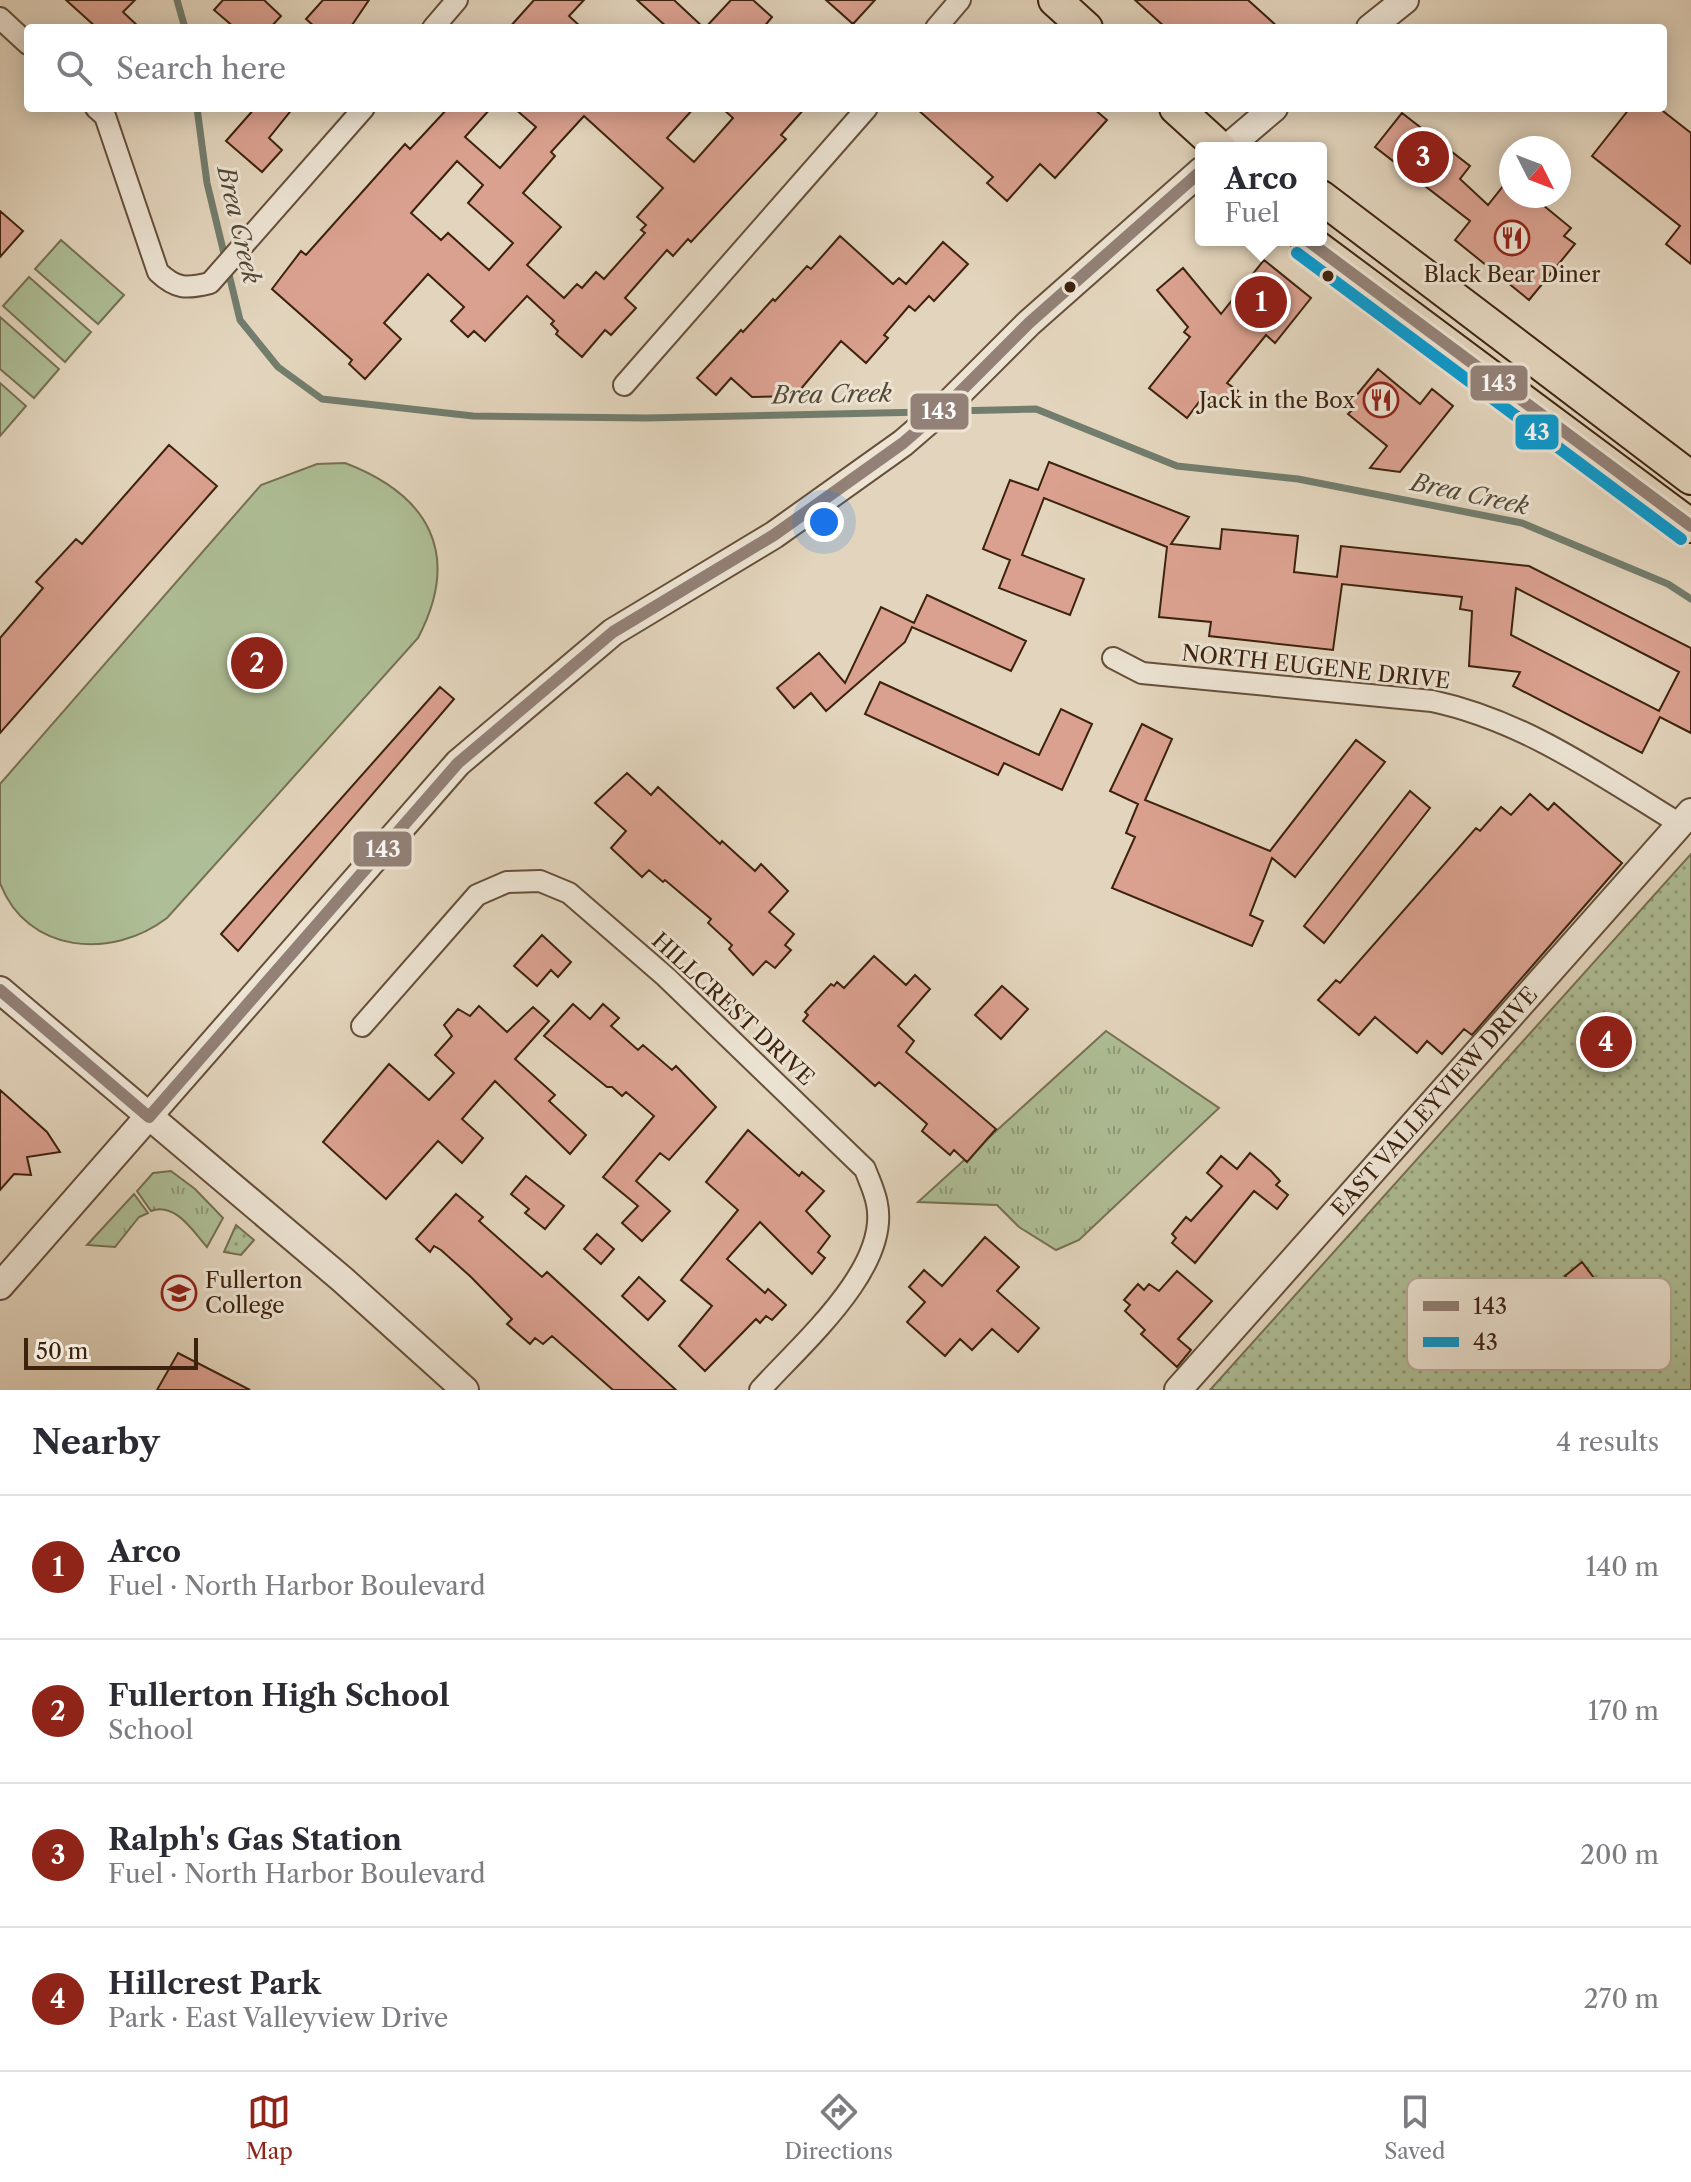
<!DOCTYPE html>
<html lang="en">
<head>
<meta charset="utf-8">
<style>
  :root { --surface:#fff; --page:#f7f7f7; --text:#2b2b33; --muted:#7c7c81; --line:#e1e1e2; --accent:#8f2418 }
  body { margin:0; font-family:"Libre Caslon Text",serif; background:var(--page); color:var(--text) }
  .compass { position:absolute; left:1499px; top:136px; width:72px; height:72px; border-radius:50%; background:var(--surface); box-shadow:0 4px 20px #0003; rotate:132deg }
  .scale { position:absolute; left:24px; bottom:20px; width:174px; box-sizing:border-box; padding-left:8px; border:4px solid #3d220e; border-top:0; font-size:22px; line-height:28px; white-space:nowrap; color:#3d220e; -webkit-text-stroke:6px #ede4d4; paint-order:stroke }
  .you { position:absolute; left:824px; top:522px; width:28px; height:28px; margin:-20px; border:6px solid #fff; border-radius:50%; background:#1a73e8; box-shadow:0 0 0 12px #1a73e833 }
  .badge { display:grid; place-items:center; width:52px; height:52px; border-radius:50%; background:var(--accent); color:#fff; font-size:26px; font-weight:700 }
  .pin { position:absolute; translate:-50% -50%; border:4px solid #fff; box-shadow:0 2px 8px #0006 }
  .popup { position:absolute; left:1195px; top:142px; width:132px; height:104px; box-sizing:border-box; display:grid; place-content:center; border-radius:8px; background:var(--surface); filter:drop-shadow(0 2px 6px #0005); font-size:26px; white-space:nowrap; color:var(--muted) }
  .popup b { font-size:30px; color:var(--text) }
  .popup::after { content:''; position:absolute; left:50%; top:100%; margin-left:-16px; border:16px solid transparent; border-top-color:var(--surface) }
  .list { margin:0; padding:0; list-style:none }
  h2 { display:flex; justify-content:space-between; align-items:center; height:104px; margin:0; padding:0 32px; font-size:34px }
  h2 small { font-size:26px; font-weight:400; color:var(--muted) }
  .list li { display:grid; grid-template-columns:52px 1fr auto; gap:24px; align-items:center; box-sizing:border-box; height:144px; padding:0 32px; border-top:2px solid var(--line) }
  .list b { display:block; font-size:30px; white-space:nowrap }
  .list p { margin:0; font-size:26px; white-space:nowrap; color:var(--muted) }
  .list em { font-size:26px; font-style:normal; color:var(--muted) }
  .icon { flex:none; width:44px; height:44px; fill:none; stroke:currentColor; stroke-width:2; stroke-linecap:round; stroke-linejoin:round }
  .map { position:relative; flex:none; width:1691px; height:1390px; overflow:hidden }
  .search { position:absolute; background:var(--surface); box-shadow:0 4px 20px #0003; left:24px; right:24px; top:24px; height:88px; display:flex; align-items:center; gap:20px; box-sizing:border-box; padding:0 28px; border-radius:8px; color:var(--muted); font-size:30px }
  .sheet { height:680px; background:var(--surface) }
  nav { display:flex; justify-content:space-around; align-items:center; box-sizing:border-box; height:112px; border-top:2px solid var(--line); background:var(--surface); font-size:22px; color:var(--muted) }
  nav a { display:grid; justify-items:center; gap:4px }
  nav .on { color:var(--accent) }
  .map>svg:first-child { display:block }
  .grass { fill:url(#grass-tufts); stroke:#767052; stroke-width:2 }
  .park { fill:url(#park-dots); stroke:#767052; stroke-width:2 }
  .pitch { fill:#aebe96; stroke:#767052; stroke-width:2 }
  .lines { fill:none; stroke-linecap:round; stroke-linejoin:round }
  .stream { stroke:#727d6d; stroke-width:7 }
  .building { fill:#dba190; stroke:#3d220e; stroke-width:2; fill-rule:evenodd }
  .minor-casing { stroke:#664f3a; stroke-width:24 }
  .tertiary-casing { stroke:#664f3a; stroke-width:30 }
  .primary-casing { stroke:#3d220e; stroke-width:36 }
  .minor { stroke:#ede4d4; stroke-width:20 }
  .tertiary { stroke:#ede4d4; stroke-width:26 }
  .primary { stroke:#e3d5bd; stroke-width:32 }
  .bus-1-casing { stroke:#ede4d4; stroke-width:18 }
  .bus-2-casing { stroke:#ede4d4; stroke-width:18 }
  .bus-1 { stroke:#938177; stroke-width:12 }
  .bus-2 { stroke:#099ad0; stroke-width:12 }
  .bus-dot { fill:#3d220e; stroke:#ede4d4; stroke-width:3 }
  .labels { text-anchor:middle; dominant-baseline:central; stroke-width:6; stroke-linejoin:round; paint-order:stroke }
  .poi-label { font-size:22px; fill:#3d220e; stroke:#ede4d4 }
  .street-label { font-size:22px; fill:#3d220e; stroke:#ede4d4 }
  .water-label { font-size:24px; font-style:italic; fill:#534836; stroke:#ede4d4 }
  .key { fill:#ede4d4; stroke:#b8aa99; stroke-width:2 }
  .key-label { font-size:22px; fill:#3d220e }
  .line-badge { stroke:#ede4d4; stroke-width:3 }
  .badge-label { font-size:22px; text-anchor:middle; font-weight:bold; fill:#fff }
</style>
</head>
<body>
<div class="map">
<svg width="1691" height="1390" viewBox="0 0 1691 1390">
  <defs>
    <pattern id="grass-tufts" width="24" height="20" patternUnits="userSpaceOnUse" patternTransform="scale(2)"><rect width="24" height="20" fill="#aebe96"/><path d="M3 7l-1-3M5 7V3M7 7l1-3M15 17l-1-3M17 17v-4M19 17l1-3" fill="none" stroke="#8f9a79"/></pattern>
    <pattern id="park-dots" width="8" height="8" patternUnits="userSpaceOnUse" patternTransform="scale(2)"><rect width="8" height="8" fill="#aebe96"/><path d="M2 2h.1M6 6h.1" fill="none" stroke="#8f9a79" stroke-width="1.8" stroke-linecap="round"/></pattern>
  </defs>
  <rect width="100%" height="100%" fill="#e3d5bd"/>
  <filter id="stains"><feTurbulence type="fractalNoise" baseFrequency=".0025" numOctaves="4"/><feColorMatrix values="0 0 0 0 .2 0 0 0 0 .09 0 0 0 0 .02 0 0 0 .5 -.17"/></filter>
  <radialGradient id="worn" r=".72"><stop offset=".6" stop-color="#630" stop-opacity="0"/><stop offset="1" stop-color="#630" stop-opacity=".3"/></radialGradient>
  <!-- grass -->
  <path class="grass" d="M1106,1031L1219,1108L1079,1240L1056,1250L1019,1227L997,1205L918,1202Z
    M171,1171L195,1189L223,1218L207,1247C193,1231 175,1202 151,1211L137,1191L153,1173Z
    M134,1194L148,1213L139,1217L115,1247L87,1245Z"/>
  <!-- park -->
  <path class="park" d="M1691,854V1390H1210Z
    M236,1225L254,1240L241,1255L224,1252Z"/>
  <!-- pitch -->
  <path class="pitch" d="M61,240L124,295L98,324L35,269Z
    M29,277L91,332L65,362L3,306Z
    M0,317L59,369L34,398L0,369Z
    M0,383L26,406L0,436Z
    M345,463C429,495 462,554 418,638L167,918C112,960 27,954 0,883V784L261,485L317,464Z"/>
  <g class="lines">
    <!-- stream -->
    <path class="stream" d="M177,0L185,28
      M197,108L207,183L240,320L278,367L322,399L473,416L647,418L926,412
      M950,411L1036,409L1177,466L1298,479L1522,523L1668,584L1691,599"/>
  </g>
  <!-- building -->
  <path class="building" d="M66,0H135L123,12L140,28H97Z
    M223,0H264L281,16L270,28H235L214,10Z
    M323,0H369L350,28H316L306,19Z
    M534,0H584L569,16L582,28H509Z
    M637,0H674L704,28H668Z
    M731,0H753L772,17L763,28H705Z
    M826,0H875L853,24Z
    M1135,0H1248L1279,28H1166Z
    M255,108H293L269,138L282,150L262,172L226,141Z
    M448,108H491L465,137L500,168L536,127L514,108H694L667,138L694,162L733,118L722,108H805L781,135L786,139L691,242L688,239L673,256L667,250L625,298L636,308L611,335L605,330L582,357L556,334L558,331L551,324L554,321L527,296L485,341L474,331L468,337L451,321L464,307L428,274L384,323L401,339L365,379L349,364L352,360L272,289L301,251L306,255L405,144L410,149ZM584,116L663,188L637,217L646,225L641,230L645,233L604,279L596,272L582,288L577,284L564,298L527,265L561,227L523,193L555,156L551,152ZM457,161L483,185L468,203L513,243L489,270L448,233L441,240L411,213Z
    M916,108H1093L1107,120L1055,178L1040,164L1007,201L987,183L993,177Z
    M1630,108H1659L1691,133V264L1666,244L1680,226L1592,156Z
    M1402,113L1470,166L1460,179L1488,205L1511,176V196H1532L1571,228L1564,236L1575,244L1529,300L1455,240L1470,221L1375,147Z
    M0,211L23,231L0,257Z
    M840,236L893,284L899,278L906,284L943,242L968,264L934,301L929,296L915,311L909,306L884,335L888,338L866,363L841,341L795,396L752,397L731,378L716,395L697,378L741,330L743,332L773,299L775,301L807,266L811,269Z
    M1264,260L1311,298L1275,343L1266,335L1227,383L1238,391L1224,409L1205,394L1187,418L1149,388L1190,337L1184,332L1188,327L1157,290L1183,268L1221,314Z
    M1378,369L1420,404L1432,389L1453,406L1400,472L1370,468L1387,446L1348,414L1355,407L1350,403Z
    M169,445L217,486L0,733V638L43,588L36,582L76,539L82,544Z
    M1049,462L1189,517L1171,544L1220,549L1222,529L1298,536L1294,572L1337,577L1341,546L1529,566L1691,648V733L1660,717L1642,753L1513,686L1520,672L1469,666L1472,611L1460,609L1462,597L1342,584L1333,650L1209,636L1211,622L1159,617L1167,547L1044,498L1022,555L1084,579L1070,615L999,588L1010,560L983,549L1010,480L1038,490ZM1516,588L1679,672L1659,711L1511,635Z
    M927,595L1026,641L1011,671L912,627L905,642L826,711L811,693L794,708L777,688L819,653L845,683L881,607L914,623Z
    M880,682L1039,755L1061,709L1092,724L1062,790L1004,763L998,775L865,714Z
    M440,687L454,699L238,951L221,934Z
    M1142,724L1172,739L1145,800L1270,851L1356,740L1385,762L1295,877L1272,858L1250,915L1263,921L1252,946L1112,888L1135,837L1126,833L1138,804L1110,791Z
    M627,773L651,795L658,787L720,844L722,841L755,871L761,864L788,891L769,912L794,934L785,945L791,950L775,968L766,961L753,975L729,949L732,945L708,923L711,919L665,880L663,882L649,870L642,877L611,848L626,831L595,803Z
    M1410,791L1430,808L1324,943L1304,926Z
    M1530,794L1548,810L1554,803L1622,863L1472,1035L1464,1029L1442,1054L1427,1041L1417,1053L1375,1017L1359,1035L1318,1000L1336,980L1340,983L1476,828L1480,831L1501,807L1511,815Z
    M542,935L571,962L558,977L551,970L537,986L514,966Z
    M874,956L906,985L915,975L930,989L898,1026L914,1041L906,1052L996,1129L967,1162L954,1150L950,1155L922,1131L927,1124L879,1082L875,1086L803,1021L808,1015L805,1012L831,984L834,986L837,982L844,988Z
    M1002,986L1028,1009L1001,1039L975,1015Z
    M573,1004L590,1019L603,1004L619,1018L611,1026L638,1050L643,1045L672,1070L676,1066L716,1107L669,1160L660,1153L636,1181L670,1211L642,1241L622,1223L638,1206L603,1177L654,1116L626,1092L622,1096L612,1087H607L544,1036Z
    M479,1006L507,1032L533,1007L549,1021L515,1059L555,1095L549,1101L586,1135L570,1154L495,1081L462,1119L483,1138L462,1163L438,1141L386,1199L323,1142L389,1064L429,1100L454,1073L435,1055L452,1036L444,1025L458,1009L470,1016Z
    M0,1090L47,1132L60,1152L27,1157L31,1175L14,1174L0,1190Z
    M748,1130L799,1176L802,1172L824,1191L806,1211L830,1236L818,1252L825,1258L812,1274L760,1222L727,1259L765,1293L768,1289L786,1305L772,1320L766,1316L760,1323L756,1319L705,1371L679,1346L712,1306L681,1280L738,1210L706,1182Z
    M1250,1153L1271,1171L1280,1181L1276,1185L1288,1195L1277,1209L1254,1191L1195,1263L1172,1243L1176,1238L1172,1234L1186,1217L1191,1221L1222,1186L1207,1173L1221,1156L1237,1169Z
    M526,1176L564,1206L545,1229L525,1213L529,1209L511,1194Z
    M456,1194L483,1217L479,1221L542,1277L547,1272L676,1390H613L552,1336L543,1344L535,1338L530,1344L507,1324L512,1319L471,1277L441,1250L434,1246L430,1252L416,1239Z
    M597,1234L614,1249L601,1264L584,1249Z
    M985,1237L1019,1267L997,1291L1039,1328L1018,1352L992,1329L972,1350L960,1339L945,1356L907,1322L925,1302L909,1287L924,1270L942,1286Z
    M1582,1262L1603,1290L1587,1303L1565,1276Z
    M1177,1271L1212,1301L1178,1339L1191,1350L1177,1367L1141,1334L1145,1330L1125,1311L1130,1305L1124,1300L1138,1284L1144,1290L1149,1284L1159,1291Z
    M639,1277L665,1301L648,1320L622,1296Z
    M178,1353L250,1390H157Z"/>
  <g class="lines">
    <!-- minor casing -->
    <g class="minor-casing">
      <path id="minor" d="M0,18L28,44
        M433,28L457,0
        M936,28L960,0
        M96,108L105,116L158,272C176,289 186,289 210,283L364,108
        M624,385L867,108
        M1113,658L1142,673L1432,701C1525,721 1600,775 1680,824
        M362,1026L477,895L507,882L540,881L569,893L666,977L865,1169C869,1180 875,1192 877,1204C890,1269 800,1345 760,1390"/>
    </g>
    <!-- tertiary casing -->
    <g class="tertiary-casing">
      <g id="tertiary">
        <path d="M1370,28L1405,0"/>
        <path d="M1227,148L1274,108"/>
        <path d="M0,990L343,1280L465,1390"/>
        <path d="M0,1286L458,763L613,632L774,535L903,443L947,405L1029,323L1201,171"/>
        <path id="s1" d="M1178,1390L1691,812"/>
      </g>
    </g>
    <!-- primary casing -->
    <g class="primary-casing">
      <path id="primary" d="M1055,0L1086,28
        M1176,108L1220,148
        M1321,197L1691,478
        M1307,240L1691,526"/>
    </g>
    <!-- minor -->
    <use href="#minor" class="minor"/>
    <!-- tertiary -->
    <use href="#tertiary" class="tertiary"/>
    <!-- primary -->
    <use href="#primary" class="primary"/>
    <!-- bus-1 casing -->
    <g class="bus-1-casing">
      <path id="bus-1" d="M1307,240L1691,526
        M0,990L149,1117
        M149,1117L458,763L613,632L774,535L903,443L947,405L1029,323L1201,171"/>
    </g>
    <!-- bus-2 casing -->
    <g class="bus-2-casing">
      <path id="bus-2" d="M1297,253L1681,539"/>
    </g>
    <!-- bus-1 -->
    <use href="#bus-1" class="bus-1"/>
    <!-- bus-2 -->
    <use href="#bus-2" class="bus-2"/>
  </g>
  <!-- icons -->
  <defs>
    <g id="restaurant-ring" transform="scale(1.8)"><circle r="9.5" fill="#ede4d4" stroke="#8f2418" stroke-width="1.5"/><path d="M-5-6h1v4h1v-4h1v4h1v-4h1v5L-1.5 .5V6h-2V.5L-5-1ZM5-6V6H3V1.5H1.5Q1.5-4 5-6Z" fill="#8f2418"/></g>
    <g id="university-ring" transform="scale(1.8)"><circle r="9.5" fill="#ede4d4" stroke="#8f2418" stroke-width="1.5"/><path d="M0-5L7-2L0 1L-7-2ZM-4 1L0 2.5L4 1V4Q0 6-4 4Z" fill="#8f2418"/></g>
  </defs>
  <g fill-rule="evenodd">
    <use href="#restaurant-ring" x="1512" y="238"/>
    <use href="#restaurant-ring" x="1381" y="400"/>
    <use href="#university-ring" x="179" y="1293"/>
  </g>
  <!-- markers -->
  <g class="bus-dot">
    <circle cx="1328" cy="276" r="7"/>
    <circle cx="1070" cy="287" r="7"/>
  </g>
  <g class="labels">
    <!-- poi labels -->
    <g class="poi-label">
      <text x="1512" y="274">Black Bear Diner</text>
      <text x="1355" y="400" text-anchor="end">Jack in the Box</text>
      <text x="205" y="1280" text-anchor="start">Fullerton<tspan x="205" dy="25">College</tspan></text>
    </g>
    <!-- street labels -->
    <g class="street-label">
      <text transform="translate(1316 667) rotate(6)">NORTH EUGENE DRIVE</text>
      <text transform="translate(733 1009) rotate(43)">HILLCREST DRIVE</text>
      <text stroke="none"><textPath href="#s1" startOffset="386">EAST VALLEYVIEW DRIVE</textPath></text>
    </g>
    <!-- water labels -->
    <g class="water-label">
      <text transform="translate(239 225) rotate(77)">Brea Creek</text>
      <text transform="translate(832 394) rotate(-1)">Brea Creek</text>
      <text transform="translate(1470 494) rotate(12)">Brea Creek</text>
    </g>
  </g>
  <!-- legend -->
  <rect x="1407" y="1278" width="264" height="92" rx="12" class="key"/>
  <rect x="1423" y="1301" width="36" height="10" fill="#938177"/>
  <rect x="1423" y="1337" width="36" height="10" fill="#099ad0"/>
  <g class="key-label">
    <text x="1473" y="1314">143</text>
    <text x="1473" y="1350">43</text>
  </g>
  <g class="line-badge">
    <rect x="1469" y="364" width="60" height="38" rx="8" fill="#938177"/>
    <rect x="909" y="392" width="61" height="39" rx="8" fill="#938177"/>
    <rect x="1514" y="413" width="46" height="38" rx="8" fill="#099ad0"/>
    <rect x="352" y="830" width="61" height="38" rx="8" fill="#938177"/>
  </g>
  <g class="badge-label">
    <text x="1499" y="391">143</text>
    <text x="939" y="419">143</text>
    <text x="1537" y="440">43</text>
    <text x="383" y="857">143</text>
  </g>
  <rect width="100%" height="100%" filter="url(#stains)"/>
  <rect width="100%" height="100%" fill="url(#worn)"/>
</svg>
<svg class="compass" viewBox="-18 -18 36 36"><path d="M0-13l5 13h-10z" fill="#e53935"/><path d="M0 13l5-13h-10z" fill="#7c7c81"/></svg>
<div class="scale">50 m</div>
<div class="you"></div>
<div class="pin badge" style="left:1261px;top:302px">1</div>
<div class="popup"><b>Arco</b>Fuel</div>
<div class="pin badge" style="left:257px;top:663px">2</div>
<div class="pin badge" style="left:1423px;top:157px">3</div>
<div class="pin badge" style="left:1606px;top:1042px">4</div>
<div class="search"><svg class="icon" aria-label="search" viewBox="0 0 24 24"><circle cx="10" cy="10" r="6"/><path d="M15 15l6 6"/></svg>Search here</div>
</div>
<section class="sheet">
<h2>Nearby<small>4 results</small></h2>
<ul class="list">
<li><span class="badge">1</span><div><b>Arco</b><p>Fuel · North Harbor Boulevard</p></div><em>140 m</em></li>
<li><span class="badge">2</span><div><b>Fullerton High School</b><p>School</p></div><em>170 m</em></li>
<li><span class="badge">3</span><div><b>Ralph's Gas Station</b><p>Fuel · North Harbor Boulevard</p></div><em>200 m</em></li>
<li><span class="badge">4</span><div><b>Hillcrest Park</b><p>Park · East Valleyview Drive</p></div><em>270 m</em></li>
</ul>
</section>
<nav>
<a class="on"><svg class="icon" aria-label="map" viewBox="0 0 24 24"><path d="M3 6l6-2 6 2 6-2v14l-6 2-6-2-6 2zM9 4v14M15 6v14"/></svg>Map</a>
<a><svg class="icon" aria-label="directions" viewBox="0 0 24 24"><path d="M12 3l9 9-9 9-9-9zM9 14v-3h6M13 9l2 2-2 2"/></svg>Directions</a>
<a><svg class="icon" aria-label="saved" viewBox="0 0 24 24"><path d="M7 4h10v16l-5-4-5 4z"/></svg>Saved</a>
</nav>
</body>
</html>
